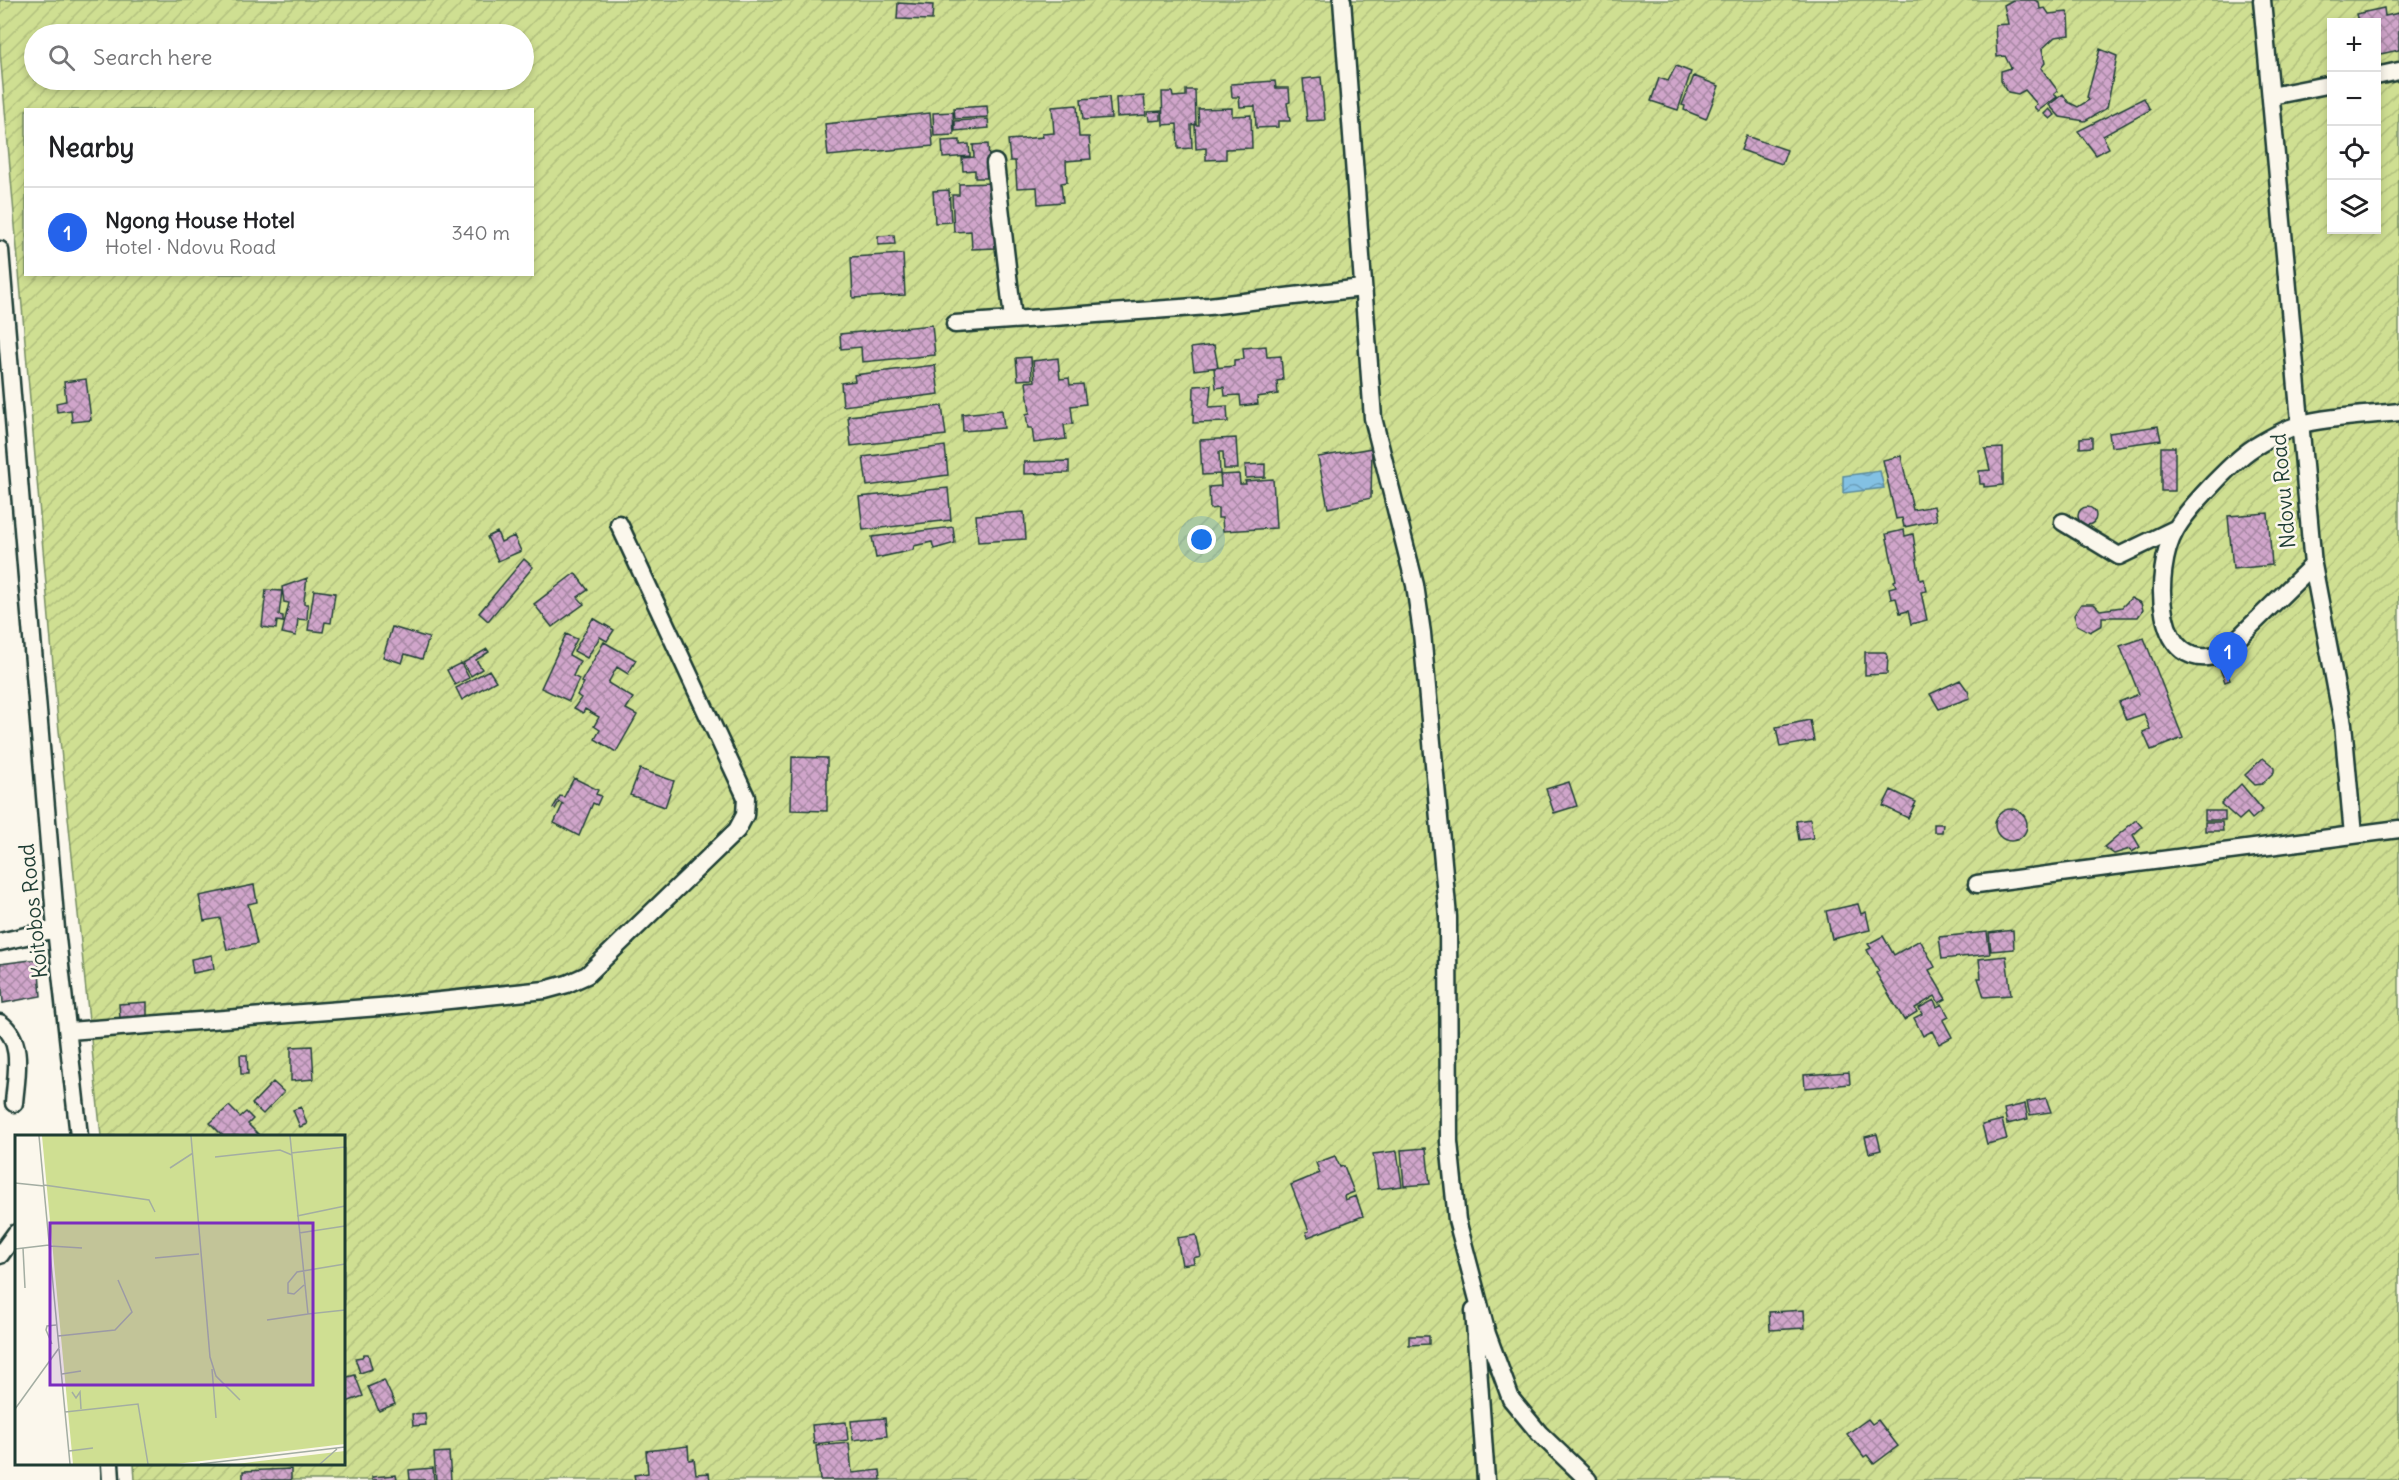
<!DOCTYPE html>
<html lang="en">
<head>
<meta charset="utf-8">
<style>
  :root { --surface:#fff; --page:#f6f6f6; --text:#202124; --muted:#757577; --line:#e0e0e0; --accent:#2563eb }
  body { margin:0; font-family:Delius,sans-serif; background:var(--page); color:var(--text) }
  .controls { position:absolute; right:18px; top:18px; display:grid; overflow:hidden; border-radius:0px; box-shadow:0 3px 9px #0003 }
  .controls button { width:54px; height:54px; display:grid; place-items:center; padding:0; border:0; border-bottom:2px solid var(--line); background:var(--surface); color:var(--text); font:30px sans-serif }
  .you { position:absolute; left:1202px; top:540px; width:21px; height:21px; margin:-15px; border:4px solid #fff; border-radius:50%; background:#1a73e8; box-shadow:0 0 0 9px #1a73e833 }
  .badge { display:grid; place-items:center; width:39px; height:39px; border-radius:50%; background:var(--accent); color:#fff; font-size:20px; font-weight:700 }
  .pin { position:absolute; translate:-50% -50px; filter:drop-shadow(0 2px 3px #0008) }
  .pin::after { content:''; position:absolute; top:32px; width:21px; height:18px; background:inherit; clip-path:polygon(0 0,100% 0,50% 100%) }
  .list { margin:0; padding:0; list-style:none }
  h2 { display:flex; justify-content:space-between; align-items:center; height:78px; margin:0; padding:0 24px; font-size:26px }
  h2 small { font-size:20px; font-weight:400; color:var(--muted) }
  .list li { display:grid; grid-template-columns:39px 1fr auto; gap:18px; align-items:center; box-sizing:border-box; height:90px; padding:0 24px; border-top:2px solid var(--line) }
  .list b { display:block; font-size:22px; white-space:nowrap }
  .list p { margin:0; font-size:20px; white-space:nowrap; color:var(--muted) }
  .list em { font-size:20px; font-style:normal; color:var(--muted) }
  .icon { flex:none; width:33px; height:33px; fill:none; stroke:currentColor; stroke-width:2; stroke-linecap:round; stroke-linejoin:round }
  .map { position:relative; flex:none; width:2399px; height:1480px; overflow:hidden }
  .search { position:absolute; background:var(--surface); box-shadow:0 3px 9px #0003; left:24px; top:24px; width:510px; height:66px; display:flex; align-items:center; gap:15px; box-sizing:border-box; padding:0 21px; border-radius:33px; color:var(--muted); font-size:22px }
  .panel { position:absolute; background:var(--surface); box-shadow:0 3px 9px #0003; left:24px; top:108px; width:510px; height:168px; border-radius:0px }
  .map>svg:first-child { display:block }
  .garden { fill:url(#garden-furrows); stroke:#778e63; stroke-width:1.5; fill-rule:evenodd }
  .water { fill:url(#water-waves); stroke:#5b8c9d; stroke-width:1.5 }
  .building { fill:url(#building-cross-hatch); stroke:#1f3d34; stroke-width:1.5 }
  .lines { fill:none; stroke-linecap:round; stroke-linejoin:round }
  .street-casing { stroke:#1f3d34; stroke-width:21 }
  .street { stroke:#fbf7ec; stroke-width:16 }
  .labels { text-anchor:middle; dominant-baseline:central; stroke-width:5; stroke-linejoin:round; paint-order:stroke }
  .street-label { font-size:21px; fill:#1f3d34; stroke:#fbf7ec }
  .inset-road { fill:none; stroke:#a3ada2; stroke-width:1.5 }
  .view { fill:#7b2cbf; fill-opacity:0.15; stroke:#7b2cbf; stroke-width:3 }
  .inset-edge { fill:none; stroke:#1f3d34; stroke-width:3 }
</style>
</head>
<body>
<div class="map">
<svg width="2399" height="1480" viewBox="0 0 2399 1480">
  <defs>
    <pattern id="garden-furrows" width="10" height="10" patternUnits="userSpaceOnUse" patternTransform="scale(1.5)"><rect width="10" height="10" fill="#cfdf92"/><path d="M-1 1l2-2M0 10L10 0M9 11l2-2" fill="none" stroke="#b1c07e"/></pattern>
    <pattern id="water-waves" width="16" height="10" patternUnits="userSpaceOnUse" patternTransform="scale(1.5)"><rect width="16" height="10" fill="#83c1e3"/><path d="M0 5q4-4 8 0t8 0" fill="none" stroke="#6b9eb9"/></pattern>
    <pattern id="building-cross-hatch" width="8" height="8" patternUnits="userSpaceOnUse" patternTransform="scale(1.5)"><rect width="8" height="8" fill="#d0a5ca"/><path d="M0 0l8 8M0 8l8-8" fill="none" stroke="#a888a5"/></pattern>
  </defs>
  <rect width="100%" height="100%" fill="#fbf7ec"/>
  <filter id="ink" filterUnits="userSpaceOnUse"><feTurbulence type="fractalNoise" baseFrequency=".0167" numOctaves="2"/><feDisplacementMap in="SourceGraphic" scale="12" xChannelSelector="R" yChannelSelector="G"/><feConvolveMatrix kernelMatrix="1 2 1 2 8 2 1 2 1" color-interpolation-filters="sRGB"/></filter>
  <g filter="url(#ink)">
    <!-- garden -->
    <path class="garden" d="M0,0H2399V1480H135L134,1464H344V1136H101L57,711L0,52ZM2332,22H2376V230H2332ZM34,34H524V80H34ZM26,110H532V274H26Z"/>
    <!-- water -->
    <path class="water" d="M1880,471L1884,488L1843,493V476Z"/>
    <!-- building -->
    <path class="building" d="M2013,0H2034L2039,2L2040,9L2045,8L2049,14L2067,12L2069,16L2070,35L2055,37L2042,49L2045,63L2041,68L2058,91L2054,94L2057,97L2038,111L2034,107L2037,104L2025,90L2018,94L2008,92L2001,81V71L2011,68L2005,56L1997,57L1995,25L2008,24L2004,5Z
      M898,3L933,5L932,20L897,19Z
      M2384,8L2385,16L2399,13V50L2376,55V22H2358L2356,14Z
      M2100,49L2117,56L2107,108L2085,121L2060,117L2049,105L2063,94L2068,102L2078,107L2089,100L2087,97Z
      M1676,66L1691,72L1678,110L1651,101L1659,78L1668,81Z
      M1694,76L1719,86L1706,119L1684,110L1685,106L1682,105Z
      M1321,77L1325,120L1307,121L1303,79Z
      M1275,81L1276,88H1289L1290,102L1287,103L1290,121H1278V127L1256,128L1255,106L1240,107L1239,97H1232L1231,84Z
      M1186,90H1195L1196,124L1191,125L1192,148L1178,149L1177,124L1163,125L1162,92H1172L1173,97L1186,96Z
      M1144,96L1146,115L1117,117L1116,98Z
      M1109,97L1111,118L1083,120L1081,99Z
      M2144,98L2150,110L2103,136L2109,148L2096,155L2078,131Z
      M1077,105L1079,137H1089L1091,159L1066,161L1067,182L1061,183L1063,202L1038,204L1037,187L1017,188L1015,161H1010L1008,140L1043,137L1042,134L1054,133L1052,107Z
      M987,106L988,117L955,119L954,108Z
      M1232,108V116L1251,115L1252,148L1226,149V159L1206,160V148L1196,149L1195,125H1199L1198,109Z
      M2049,109L2055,115L2050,119L2044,114Z
      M1161,111V120L1149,121L1148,112Z
      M953,112L954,135L934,136L933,113Z
      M930,113L933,146L828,156L825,124Z
      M988,119L989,128L955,131V121Z
      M1746,136L1787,150L1782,164L1741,150Z
      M960,140V145L969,144L970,156L943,158L942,141Z
      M988,144L990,178H975V170L963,171L962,158L974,157L973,145Z
      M993,183L996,248L972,249L971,231L954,232L952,195H959V184Z
      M949,190L951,222L935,223L933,191Z
      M894,235L895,244L878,245V236Z
      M903,254L905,295L853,298L851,257Z
      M932,325L935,355L862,362L861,347L841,349L840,334Z
      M1214,345L1218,367L1194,370L1191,348Z
      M1266,346L1267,357L1281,356L1283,380L1277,381L1278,394L1257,397L1258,404L1241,406L1240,395L1225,396L1224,387L1216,388L1214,368L1234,366V360L1244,359L1243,348Z
      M1031,357L1032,379L1018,380L1016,358Z
      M1058,358L1060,379L1069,378L1070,385L1083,384L1086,404L1071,406L1073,424L1064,425L1066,439L1034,443L1032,428H1028L1026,414L1030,413L1026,382L1035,381L1033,361Z
      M935,365L939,394L843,406L841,383L855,381L854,375Z
      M86,379L91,420L72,422L71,410L57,412L56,403L66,401L64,382Z
      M1211,385L1209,407L1227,406L1228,422L1193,423L1194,386Z
      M942,406L946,435L851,446L848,416Z
      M1002,410L1004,428L963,431L962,414Z
      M2158,426L2161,440L2111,447L2109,433Z
      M2092,437V447L2080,448V438Z
      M1236,438L1238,469H1224L1223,452H1219L1220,474L1202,475L1200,440Z
      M945,446L948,475L867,486L863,457Z
      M2161,447H2175V491H2161Z
      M1372,448L1371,498L1328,508L1318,457Z
      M2003,448V485L1984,487V484H1980L1979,471L1990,470L1985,449Z
      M1901,456L1913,510L1934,506L1937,520L1904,527L1902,518L1896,519L1883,460Z
      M1069,461V473L1024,474V462Z
      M1265,464V477L1246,478L1245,465Z
      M1239,474L1240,484H1246L1245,481L1273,479L1276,528L1223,531L1222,518H1218V508L1210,509L1209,487L1221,486L1220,475Z
      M948,488L951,520L863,530L859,497Z
      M2078 516a9 9 0 1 1 18 0a9 9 0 1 1-18 0Z
      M1024,512L1026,539L978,542L976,515Z
      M2268,513L2272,565L2233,569L2228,516Z
      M953,527L955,543L934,549L932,542L914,546L913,550L876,558L872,537Z
      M1904,530L1905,536L1913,534L1920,580L1924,579L1927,591L1921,592L1927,620L1911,624L1908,611L1900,613L1896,598L1891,599L1889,588L1896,586L1894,581L1896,580L1886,534Z
      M497,532L501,542L514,536L521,551L498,561L487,537Z
      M524,559L533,567L488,621L479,613Z
      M575,573L588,590L578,597L584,604L552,627L534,604Z
      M307,578L304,601V604H308L307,620L298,619L296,636L282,633L289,603L284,602L282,587Z
      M266,590L282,591L279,615L283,616V622L277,621L276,629L262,627Z
      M314,590L335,593L331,623L325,622L323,632L308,630Z
      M2131,598L2141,603L2143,610L2138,617H2102V625L2090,632L2077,625L2074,615L2081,604H2094L2100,610L2122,607Z
      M593,618L614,630L607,641L600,637L587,658L574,651Z
      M392,627L429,638L422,659L405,654L402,663L383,657Z
      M566,634L577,639L569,655L580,661L573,676L579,679L569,701L541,688Z
      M2144,638L2183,738L2151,750L2143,732L2150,729L2144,714L2126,720L2119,702L2139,694L2120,646Z
      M604,642L636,660L628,674L617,667L608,683L633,698L626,709L637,715L616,752L595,739L600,730L594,726L599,717L585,709L583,713L574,708L581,698L577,695L584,683L581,682Z
      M487,649L489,652L476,660L482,669L471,676L463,663Z
      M1865,652H1884L1888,656L1887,674L1865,675Z
      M461,663L469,678L455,685L447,670Z
      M2225,667L2230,680L2225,682L2220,669Z
      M489,670L496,681L462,700L456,688Z
      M1960,680L1968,691L1970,698L1939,709L1930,694Z
      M1810,720L1814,741L1780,747L1776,727Z
      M792,757L827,758V811L791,810Z
      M2263,758L2274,767V772L2262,784L2255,785L2245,775Z
      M640,769L674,781L665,807L630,795Z
      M574,778L598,790L596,794L601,796L597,805L593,803L579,836L554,823L563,804L559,802L555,809L553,808L560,796L564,797Z
      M1569,782L1577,806L1554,813L1546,789Z
      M2241,784L2263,810L2252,819L2247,813L2239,820L2221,804Z
      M1891,790L1916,802L1908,818L1883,806Z
      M1995 825a16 16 0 1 1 32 0a16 16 0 1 1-32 0Z
      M2205,811H2225V820H2205Z
      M1810,819L1813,838L1799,840L1796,821Z
      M2136,820L2142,827L2133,835L2140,847L2132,852L2130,849L2114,854L2104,847Z
      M2205,822H2222L2223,831H2205Z
      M1934,824H1943L1942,832H1934Z
      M254,885L257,902L248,904L257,944L227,950L220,918L204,921L199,896Z
      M1858,904L1861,914L1866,912L1870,930L1832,939L1826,911Z
      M2013,930L2014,949L1991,951L1989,933Z
      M1987,932L1990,954L1942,959L1939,937Z
      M1883,936L1894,955L1920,940L1935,967L1929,970L1946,999L1939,1003L1935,996L1915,1008L1917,1012L1904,1020L1876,973L1879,971L1867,950L1871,948L1868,944Z
      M212,955L214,969L193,973L191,959Z
      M2006,956L2011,995L1984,997L1978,978H1981L1979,959Z
      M38,959L41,996L3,1003L0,964Z
      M1934,1000L1937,1007L1942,1004L1949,1017L1943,1020L1952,1037L1939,1044L1932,1031L1923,1036L1914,1018L1922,1014L1919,1008Z
      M147,1002V1017L120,1018L119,1004Z
      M312,1046L314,1079L291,1081V1047Z
      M240,1055H247L248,1074H241Z
      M1849,1072L1850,1084L1805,1088L1804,1075Z
      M273,1082L284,1092L263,1114L252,1104Z
      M2046,1098L2051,1112L2030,1115L2027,1102Z
      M2025,1104L2028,1119L2007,1124L2004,1109Z
      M229,1106L240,1117L246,1112L253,1119L248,1124L260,1136H223L210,1123Z
      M301,1107L307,1124L300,1127L293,1110Z
      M2002,1120L2007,1139L1987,1144L1982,1125Z
      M1877,1134L1881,1150L1869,1153L1865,1137Z
      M1426,1148L1430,1184L1404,1186L1401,1150Z
      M1397,1151L1402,1186L1378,1189L1373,1154Z
      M1335,1156L1340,1167L1344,1166L1354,1192L1344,1196L1345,1200L1356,1196L1363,1216L1308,1237L1306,1232L1309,1231L1291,1185L1320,1173L1316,1163Z
      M1196,1235L1201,1256L1193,1258L1194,1263L1182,1265L1177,1238Z
      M1804,1310L1805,1328L1770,1330L1769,1312Z
      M1409,1336H1429V1344L1409,1345Z
      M364,1354H368L372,1369L360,1373L355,1358L362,1357Z
      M355,1375L363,1396L344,1403V1378Z
      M384,1380L395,1404L379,1411L368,1387Z
      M425,1413L426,1425L413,1426L412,1414Z
      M885,1418L887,1436L853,1440L851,1421Z
      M1868,1419L1872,1424L1878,1420L1898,1446L1874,1464L1867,1455L1864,1457L1847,1434Z
      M846,1422L848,1440L814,1444L812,1425Z
      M849,1443L852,1473L880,1470L881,1480H820L816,1446Z
      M688,1446L689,1460L694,1459L696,1474L709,1473L710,1480H635L634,1475L648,1473L646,1451Z
      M449,1452L451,1480H436L434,1453Z
      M433,1468L434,1480H410L409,1470Z
      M291,1469V1480H243V1471Z
      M396,1475L397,1480H372V1477Z"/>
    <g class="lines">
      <!-- street casing -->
      <g class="street-casing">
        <path id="street" d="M1342,0L1373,418L1415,585L1422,633L1448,917L1449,1142L1457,1220L1487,1334L1511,1399L1539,1433L1588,1480
          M2262,0L2313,565L2343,724L2353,835L2399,829
          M2376,76L2399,71
          M2271,96L2332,84
          M995,163L1013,319
          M0,250L56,929L79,1136
          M955,324L1209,306L1362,288
          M2063,522L2119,556L2175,529
          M2313,565L2222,654C2153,677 2153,570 2175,531C2187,509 2237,456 2258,445C2270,438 2285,429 2299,425C2323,417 2372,415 2399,412
          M1977,884L2353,835
          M0,942L56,929
          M0,1023C25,1041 16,1076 14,1103
          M69,1031L392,1006L545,990L567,984L587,975L737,830L745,815L746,797L619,524
          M0,1255L16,1233
          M1474,1310L1486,1480
          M110,1464L111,1480"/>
      </g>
      <!-- street -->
      <use href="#street" class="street"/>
    </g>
  </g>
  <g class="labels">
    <!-- street labels -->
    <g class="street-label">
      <text transform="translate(2283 491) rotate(-95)">Ndovu Road</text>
      <text transform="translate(33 911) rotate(-96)">Koitobos Road</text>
    </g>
  </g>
  <!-- overview -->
  <g transform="translate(15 1135)">
    <rect width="330" height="330" fill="#fbf7ec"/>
    <path d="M330,316V329H222L245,326Z" fill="#cfdf92"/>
    <path d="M27,1H330V309L161,329H58Z" fill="#cfdf92"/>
    <path class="inset-road" d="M176,1L195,222L201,241L225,265M275,1L293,179L330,175M276,18L330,12M200,22L265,15L277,20M155,33L178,18M0,48L29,51M29,50L134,65L140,77M282,81L330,71M284,98L330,91M35,111L67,113M8,113L10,153M0,114L34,110M140,123L184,119M289,150L279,159L273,158V148L282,137L330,129M252,185L293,179M43,201L100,195L117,177L103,145M37,209L31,195L32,191L41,190M44,214L55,329M197,234L201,283M47,239L66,236M57,257L61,263L65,257L66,274M0,274L44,213L24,1M50,277L123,269L133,329M54,316L78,313M185,329L330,312M305,329L322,314"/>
    <path class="view" d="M35,88H298V250H35Z"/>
    <rect width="330" height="330" class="inset-edge"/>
  </g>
</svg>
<div class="controls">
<button>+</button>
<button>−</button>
<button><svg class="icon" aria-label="locate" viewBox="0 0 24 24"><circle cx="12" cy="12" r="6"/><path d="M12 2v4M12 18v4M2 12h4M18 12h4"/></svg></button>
<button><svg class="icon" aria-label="layers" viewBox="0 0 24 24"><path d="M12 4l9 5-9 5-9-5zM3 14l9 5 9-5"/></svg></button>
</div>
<div class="you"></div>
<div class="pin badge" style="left:2228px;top:682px">1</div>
<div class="search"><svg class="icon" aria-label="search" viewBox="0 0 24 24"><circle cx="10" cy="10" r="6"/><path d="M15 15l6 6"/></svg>Search here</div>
<section class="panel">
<h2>Nearby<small></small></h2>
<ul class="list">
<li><span class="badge">1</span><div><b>Ngong House Hotel</b><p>Hotel · Ndovu Road</p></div><em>340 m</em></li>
</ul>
</section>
</div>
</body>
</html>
